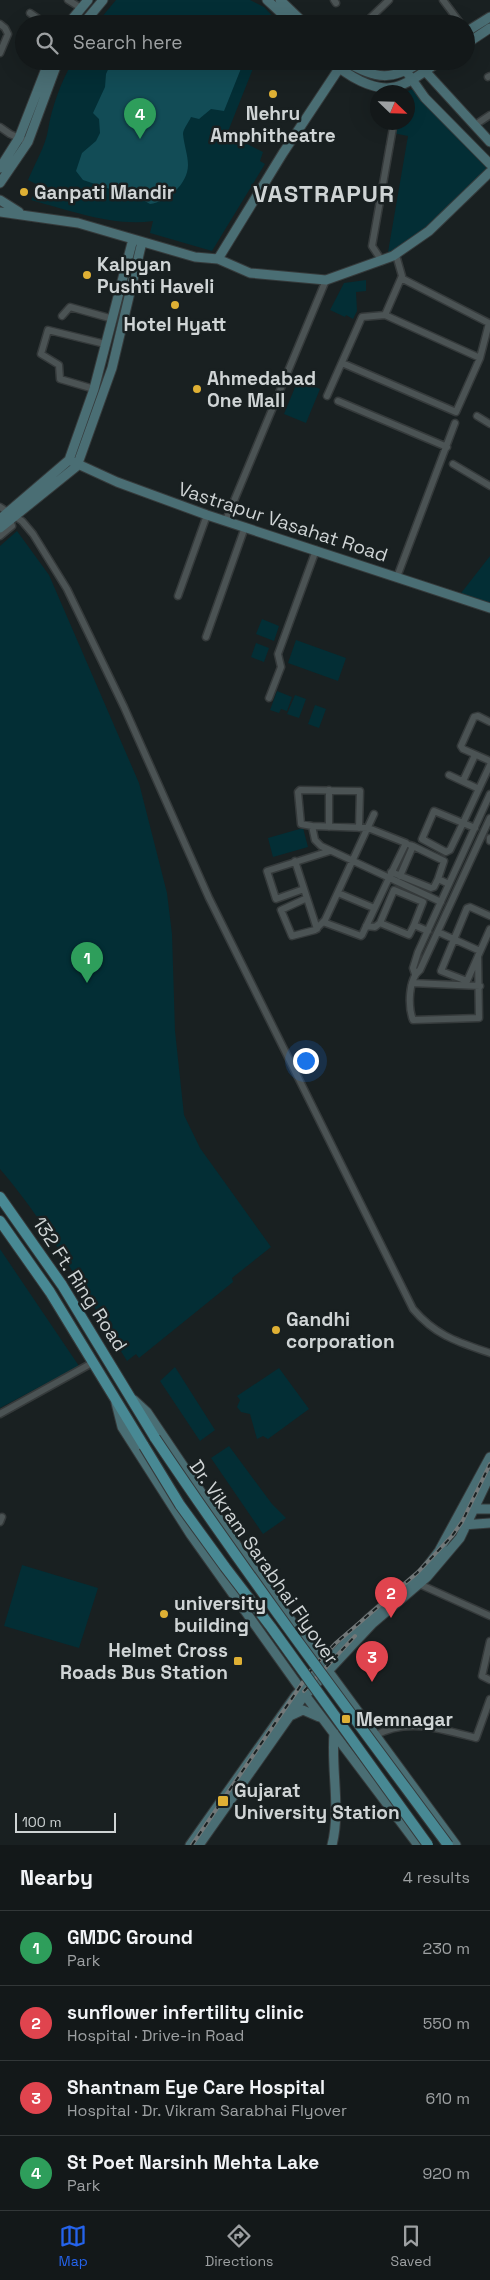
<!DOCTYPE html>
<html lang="en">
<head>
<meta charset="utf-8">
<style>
  :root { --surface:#131819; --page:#202526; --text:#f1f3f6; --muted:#9da0a2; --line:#323738; --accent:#2563eb }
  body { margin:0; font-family:"Space Grotesk",sans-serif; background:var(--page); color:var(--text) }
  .compass { position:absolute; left:370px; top:85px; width:45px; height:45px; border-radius:50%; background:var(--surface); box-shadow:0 5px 20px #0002; rotate:113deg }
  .scale { position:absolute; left:15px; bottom:12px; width:101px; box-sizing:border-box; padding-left:5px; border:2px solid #cfd4d5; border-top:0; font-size:14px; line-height:18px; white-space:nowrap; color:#cfd4d5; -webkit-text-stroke:4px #192021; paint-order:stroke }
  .you { position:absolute; left:305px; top:1060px; width:18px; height:18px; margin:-12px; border:4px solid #fff; border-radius:50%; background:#1a73e8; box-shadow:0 0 0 8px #1a73e833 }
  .badge { display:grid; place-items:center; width:32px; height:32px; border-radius:50%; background:var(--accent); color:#fff; font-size:16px; font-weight:700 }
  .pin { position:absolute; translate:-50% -41px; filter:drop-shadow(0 1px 2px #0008) }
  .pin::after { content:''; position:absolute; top:26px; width:18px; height:15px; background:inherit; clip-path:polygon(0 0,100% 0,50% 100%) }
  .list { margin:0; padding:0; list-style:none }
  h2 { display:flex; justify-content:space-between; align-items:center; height:65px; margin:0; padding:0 20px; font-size:21px }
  h2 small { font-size:16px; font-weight:400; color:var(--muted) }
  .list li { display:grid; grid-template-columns:32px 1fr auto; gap:15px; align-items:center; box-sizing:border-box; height:75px; padding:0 20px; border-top:1px solid var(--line) }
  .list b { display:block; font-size:19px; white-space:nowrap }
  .list p { margin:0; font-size:16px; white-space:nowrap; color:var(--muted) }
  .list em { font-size:16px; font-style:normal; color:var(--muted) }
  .icon { flex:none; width:28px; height:28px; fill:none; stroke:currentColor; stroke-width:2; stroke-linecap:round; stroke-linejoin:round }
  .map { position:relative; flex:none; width:490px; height:1845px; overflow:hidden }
  .search { position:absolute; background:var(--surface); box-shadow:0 5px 20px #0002; left:15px; right:15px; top:15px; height:55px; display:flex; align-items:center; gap:12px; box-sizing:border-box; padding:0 18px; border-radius:28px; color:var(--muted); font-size:19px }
  .sheet { height:365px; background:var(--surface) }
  nav { display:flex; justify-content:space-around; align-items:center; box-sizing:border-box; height:70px; border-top:1px solid var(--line); background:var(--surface); font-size:14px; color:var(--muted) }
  nav a { display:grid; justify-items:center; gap:2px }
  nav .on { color:var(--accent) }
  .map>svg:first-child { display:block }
  .green { fill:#032e35 }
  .water { fill:#124c56 }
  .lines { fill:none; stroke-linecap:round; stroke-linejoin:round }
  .street-casing { stroke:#353a3b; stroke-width:9 }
  .secondary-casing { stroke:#353a3b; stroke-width:11 }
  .primary-casing { stroke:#353a3b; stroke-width:12 }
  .street { stroke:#4b5354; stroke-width:6 }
  .secondary { stroke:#4a6e74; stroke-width:9 }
  .primary { stroke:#488994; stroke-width:10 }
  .rail-casing { stroke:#727879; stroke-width:4 }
  .rail { stroke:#192021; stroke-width:2; stroke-dasharray:5.5; stroke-linecap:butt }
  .primary-bridge-casing { stroke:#353a3b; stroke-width:12; stroke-linecap:butt }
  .primary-bridge { stroke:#488994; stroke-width:10 }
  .poi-dot { fill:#dfb034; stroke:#192021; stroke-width:2 }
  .labels { text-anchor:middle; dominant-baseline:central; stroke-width:5; stroke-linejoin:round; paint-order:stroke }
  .poi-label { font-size:19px; font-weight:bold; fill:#cfd4d5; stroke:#192021; text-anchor:start }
  .street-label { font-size:19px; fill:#cfd4d5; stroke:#192021 }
  .district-label { font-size:24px; font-weight:bold; letter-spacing:1px; fill:#cfd4d5; stroke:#192021 }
</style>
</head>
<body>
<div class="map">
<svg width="490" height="1845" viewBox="0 0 490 1845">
  <rect width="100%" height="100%" fill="#192021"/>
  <!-- green -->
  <path class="green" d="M116,0H250L264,7L280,24H96Z
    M73,61H256L227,134L263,152L260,161L265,164L212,251L150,233L153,221C114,227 68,210 31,200L38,185L28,180C34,165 46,145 48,130C52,106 61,82 73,61Z
    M415,88L490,166V171L428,229L387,258L408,136L393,133L394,123L408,122V92H406Z
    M366,280V291L356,292L357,311L353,319L346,315L345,317L330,310L344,283Z
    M298,380L320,389L306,423L284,414Z
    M17,531L49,575L139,783L167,893L172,934L175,1031L184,1115L200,1148L271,1247L232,1278L233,1282L139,1358L136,1354L127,1361C87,1297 50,1227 0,1169V546Z
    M490,556V605L458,597Z
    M262,619L279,626L274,641L256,634Z
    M296,640L346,658L338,681L288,663Z
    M256,643L269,648L264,662L251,657Z
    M277,691L292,697L287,711L281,709L279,713L270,710Z
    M295,695L306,699L299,718L287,714Z
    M315,705L326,709L319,728L308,724Z
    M303,828L308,847L273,857L268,838Z
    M0,1249L79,1366L0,1408Z
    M175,1367L215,1430L200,1441L160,1381Z
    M279,1368L309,1409L268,1439L263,1436L257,1439L250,1414L241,1412L237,1407L240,1400L237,1396Z
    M229,1446L272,1504L286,1518L263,1534L211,1458Z
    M22,1565L98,1588L79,1648L4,1626Z"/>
  <!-- water -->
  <path class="water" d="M112,61H244L224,111L211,109L199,119L191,117C189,122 183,129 183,134C184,145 188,155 188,165C188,184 167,202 150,204L143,200L83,180L76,171L82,153L96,141L100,133L99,119L93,113L105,87L106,74Z"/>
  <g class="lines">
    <!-- street casing -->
    <g class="street-casing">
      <path id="street" d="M68,0L81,8
        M334,0L336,3
        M443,0L461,24
        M30,13L46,24
        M0,24L5,28L8,34L0,53
        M364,24L389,0
        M488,77L490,76
        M475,125L490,115
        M0,127L10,134L28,142
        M382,261L372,246L394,122
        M385,315L480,358L489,323L401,278
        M62,316L70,307L113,319
        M342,363L456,412L480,358
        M94,389L60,379L59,365L41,354L48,330L105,344
        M327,396L362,317L385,315L402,276L396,255
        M338,401L447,447
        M477,416L490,424
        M453,464L490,486
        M0,507L22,521L33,534L67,589L124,707L209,898L413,1309C436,1336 458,1342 490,1353
        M226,520L326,280
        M0,536L12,526L10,520
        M397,577L455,423
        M178,596L207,515
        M206,637L245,527
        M269,698L281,667L278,654L316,550
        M490,722L478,716L474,717L461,746L463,749L490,761
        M449,775L479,789
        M463,781L475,755
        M329,790V827
        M312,826L301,824L298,792L300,790L360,791L359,828
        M475,828L463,823L450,850L446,852L422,839L434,811L463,823L490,765
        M490,838V841
        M413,846L444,861L438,879
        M295,861L317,929
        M391,872L431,888L434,887L438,879L449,884
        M400,876L413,846L410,845
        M304,889L276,899L267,871L330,851
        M338,893L374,908
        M307,898L281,910L292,936L315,930L325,920L374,814
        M490,916L470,907L467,908L441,971L467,981L490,929
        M323,922L361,936L362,935L389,878L406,843L368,828L312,826L315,840L321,846L441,902
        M414,925L423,902L394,890L380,923L409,935L414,925L428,931
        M366,926L375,927L380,923
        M438,932L480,951
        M478,956L479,1018L413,1020C408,1007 408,979 420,970L490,818
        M415,974L413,968L418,952L490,794
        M412,983L480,986
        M0,1414L92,1363
        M0,1522L2,1517
        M419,1584L490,1616
        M490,1641L482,1676L490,1680
        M374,1736C407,1717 442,1729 476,1738L490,1699"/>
    </g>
    <!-- secondary casing -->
    <g class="secondary-casing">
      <path id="secondary" d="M267,0L293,24
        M280,0L305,24
        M68,24L88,0
        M83,24L103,0
        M466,32L490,17
        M466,44L490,28
        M331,61C347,75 373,92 395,87C411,83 426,70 440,61
        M345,61C376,80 392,81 423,61
        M420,63L425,71L490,142
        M406,71L425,98L490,164
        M0,168L19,138L49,61
        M0,183L28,142L58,61
        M0,200L19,212
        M0,212L78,223L195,257L218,259L250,273L326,280L393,256L429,231L490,172
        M218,259L283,153L344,61
        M69,460L117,482L207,515L490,608
        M0,519L69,460L94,389L133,239
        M0,528L77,466L112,368L142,242
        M134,1400L147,1412L246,1559L456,1845
        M116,1403L122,1427L191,1535L305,1695L418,1845
        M470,1509H490
        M463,1525L490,1523
        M290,1716L303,1710L319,1717
        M190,1845L296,1695L368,1619L422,1573L439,1551L490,1457
        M199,1845L301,1700L373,1623L427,1577L460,1538L490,1475
        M332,1845C341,1809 331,1771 334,1733"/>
    </g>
    <!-- primary casing -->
    <g class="primary-casing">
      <path id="primary" d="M0,1197L62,1285L155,1438
        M0,1221L50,1292L144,1446"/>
    </g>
    <!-- street -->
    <use href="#street" class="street"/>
    <!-- secondary -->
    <use href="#secondary" class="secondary"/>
    <!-- primary -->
    <use href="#primary" class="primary"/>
    <!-- rail casing -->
    <g class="rail-casing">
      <path id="rail" d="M304,1691L355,1636
        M192,1845L314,1666L336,1643L417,1573L452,1536L462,1522L490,1464"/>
    </g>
    <!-- rail -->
    <use href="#rail" class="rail"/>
    <!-- primary-bridge casing -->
    <g class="primary-bridge-casing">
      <path id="primary-bridge" d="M155,1438C248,1577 349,1711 448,1845
        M144,1446L180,1505L225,1567L271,1627L428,1845"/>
    </g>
    <!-- primary-bridge -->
    <use href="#primary-bridge" class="primary-bridge"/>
  </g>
  <!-- markers -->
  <g class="poi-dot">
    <circle cx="273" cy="94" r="5"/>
    <circle cx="24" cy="192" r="5"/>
    <circle cx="87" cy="275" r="5"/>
    <circle cx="175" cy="305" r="5"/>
    <circle cx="197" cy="389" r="5"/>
    <circle cx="276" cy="1330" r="5"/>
    <circle cx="164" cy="1614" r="5"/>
    <rect x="233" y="1656" width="10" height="10" rx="2.5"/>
    <rect x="341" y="1714" width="10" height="10" rx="2.5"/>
    <rect x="217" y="1795" width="12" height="12" rx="2.5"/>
  </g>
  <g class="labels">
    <!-- poi labels -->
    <g class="poi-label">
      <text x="273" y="113" text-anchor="middle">Nehru<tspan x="273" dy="22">Amphitheatre</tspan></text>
      <text x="34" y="192">Ganpati Mandir</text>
      <text x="97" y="264">Kalpyan<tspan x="97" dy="22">Pushti Haveli</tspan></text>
      <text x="175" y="324" text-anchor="middle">Hotel Hyatt</text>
      <text x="207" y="378">Ahmedabad<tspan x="207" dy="22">One Mall</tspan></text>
      <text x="286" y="1319">Gandhi<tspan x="286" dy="22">corporation</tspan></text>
      <text x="174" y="1603">university<tspan x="174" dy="22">building</tspan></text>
      <text x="228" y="1650" text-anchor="end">Helmet Cross<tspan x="228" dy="22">Roads Bus Station</tspan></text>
      <text x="356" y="1719">Memnagar</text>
      <text x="234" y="1790">Gujarat<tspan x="234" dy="22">University Station</tspan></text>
    </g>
    <!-- street labels -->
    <g class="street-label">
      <text transform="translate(283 522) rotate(18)">Vastrapur Vasahat Road</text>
      <text transform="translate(80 1284) rotate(57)">132 Ft. Ring Road</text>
      <text transform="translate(264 1562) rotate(55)">Dr. Vikram Sarabhai Flyover</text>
    </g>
    <!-- district labels -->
    <g class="district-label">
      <text x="324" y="193">VASTRAPUR</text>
    </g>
  </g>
</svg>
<svg class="compass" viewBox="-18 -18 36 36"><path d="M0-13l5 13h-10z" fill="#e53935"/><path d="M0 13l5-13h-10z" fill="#9da0a2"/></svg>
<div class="scale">100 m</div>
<div class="you"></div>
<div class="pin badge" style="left:87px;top:983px;background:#2e9e5b">1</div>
<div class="pin badge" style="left:391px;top:1618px;background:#e0444e">2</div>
<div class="pin badge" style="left:372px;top:1682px;background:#e0444e">3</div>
<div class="pin badge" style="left:140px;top:139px;background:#2e9e5b">4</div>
<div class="search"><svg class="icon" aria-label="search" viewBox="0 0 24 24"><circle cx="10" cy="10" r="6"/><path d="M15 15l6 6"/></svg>Search here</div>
</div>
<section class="sheet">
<h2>Nearby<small>4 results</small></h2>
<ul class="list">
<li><span class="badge" style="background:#2e9e5b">1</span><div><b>GMDC Ground</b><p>Park</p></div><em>230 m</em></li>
<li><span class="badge" style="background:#e0444e">2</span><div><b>sunflower infertility clinic</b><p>Hospital · Drive-in Road</p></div><em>550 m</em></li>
<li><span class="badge" style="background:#e0444e">3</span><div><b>Shantnam Eye Care Hospital</b><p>Hospital · Dr. Vikram Sarabhai Flyover</p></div><em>610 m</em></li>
<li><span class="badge" style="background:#2e9e5b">4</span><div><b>St Poet Narsinh Mehta Lake</b><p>Park</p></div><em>920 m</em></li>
</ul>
</section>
<nav>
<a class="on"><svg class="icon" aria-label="map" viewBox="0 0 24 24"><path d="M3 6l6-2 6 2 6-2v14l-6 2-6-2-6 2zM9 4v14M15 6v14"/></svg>Map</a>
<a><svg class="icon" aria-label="directions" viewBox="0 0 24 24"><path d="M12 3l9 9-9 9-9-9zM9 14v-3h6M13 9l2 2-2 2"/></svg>Directions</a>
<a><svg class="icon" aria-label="saved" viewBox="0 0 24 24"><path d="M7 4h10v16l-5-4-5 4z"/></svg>Saved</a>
</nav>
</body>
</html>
